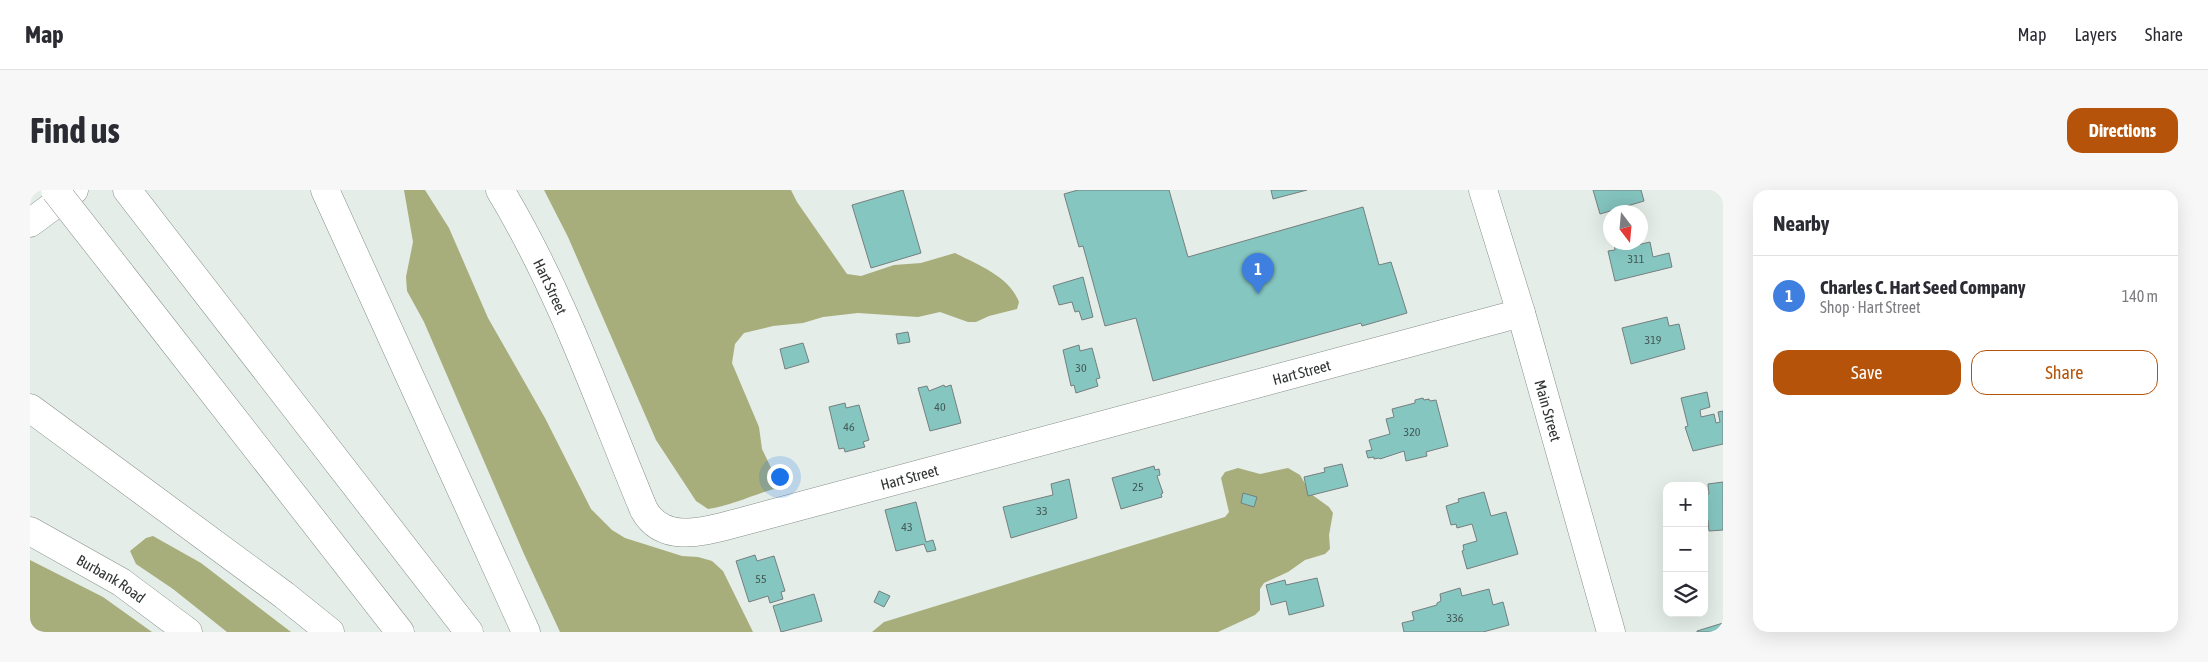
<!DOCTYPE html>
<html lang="en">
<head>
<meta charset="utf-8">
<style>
  :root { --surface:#fff; --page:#f7f7f7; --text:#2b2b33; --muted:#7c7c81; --line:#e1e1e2; --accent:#b45309 }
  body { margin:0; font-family:"Asap Condensed",sans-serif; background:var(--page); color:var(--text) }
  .controls { position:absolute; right:15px; bottom:15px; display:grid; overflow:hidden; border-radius:10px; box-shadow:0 5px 20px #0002 }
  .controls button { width:45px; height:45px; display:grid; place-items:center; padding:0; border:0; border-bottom:1px solid var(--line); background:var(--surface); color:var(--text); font:25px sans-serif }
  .compass { position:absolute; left:1573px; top:15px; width:45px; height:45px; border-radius:50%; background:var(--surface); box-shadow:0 5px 20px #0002; rotate:164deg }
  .you { position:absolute; left:749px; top:286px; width:18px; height:18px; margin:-12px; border:4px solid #fff; border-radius:50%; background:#1a73e8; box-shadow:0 0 0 8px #1a73e833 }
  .badge { display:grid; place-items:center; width:32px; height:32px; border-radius:50%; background:var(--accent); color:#fff; font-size:16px; font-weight:700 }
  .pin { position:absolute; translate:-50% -41px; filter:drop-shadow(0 1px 2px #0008) }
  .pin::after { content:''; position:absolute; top:26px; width:18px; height:15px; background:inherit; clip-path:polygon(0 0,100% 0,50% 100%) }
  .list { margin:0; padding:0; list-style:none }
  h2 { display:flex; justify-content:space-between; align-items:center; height:65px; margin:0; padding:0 20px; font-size:21px }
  h2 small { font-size:16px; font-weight:400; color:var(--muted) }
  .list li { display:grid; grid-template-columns:32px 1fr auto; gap:15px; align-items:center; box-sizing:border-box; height:80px; padding:0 20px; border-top:1px solid var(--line) }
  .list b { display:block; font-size:19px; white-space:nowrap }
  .list p { margin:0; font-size:16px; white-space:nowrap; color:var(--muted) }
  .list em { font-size:16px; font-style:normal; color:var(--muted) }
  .actions { display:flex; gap:10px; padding:15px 20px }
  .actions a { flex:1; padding:11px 0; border:1px solid var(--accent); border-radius:15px; text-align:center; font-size:18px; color:var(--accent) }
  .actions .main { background:var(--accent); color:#fff }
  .icon { flex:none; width:28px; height:28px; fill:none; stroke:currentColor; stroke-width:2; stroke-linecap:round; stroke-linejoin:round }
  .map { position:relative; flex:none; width:1693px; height:442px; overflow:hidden; border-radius:15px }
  header { display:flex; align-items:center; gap:30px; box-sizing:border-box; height:70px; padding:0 25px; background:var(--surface); border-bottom:1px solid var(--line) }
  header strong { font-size:24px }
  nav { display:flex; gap:28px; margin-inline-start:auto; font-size:18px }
  .intro { display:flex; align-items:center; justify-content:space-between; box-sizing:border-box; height:120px; padding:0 30px }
  h1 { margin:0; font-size:35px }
  .button { padding:12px 22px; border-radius:15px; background:var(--accent); color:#fff; font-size:18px; font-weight:700 }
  main { display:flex; gap:30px; padding:0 30px }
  aside { flex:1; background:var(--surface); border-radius:15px; box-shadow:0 5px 20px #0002 }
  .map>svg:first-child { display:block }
  .forest { fill:#a8ad7c }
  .building { fill:#85c6c1; stroke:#757f7e }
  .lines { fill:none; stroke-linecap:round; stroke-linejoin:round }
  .minor-casing { stroke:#868f8a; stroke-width:29 }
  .highway-casing { stroke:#868f8a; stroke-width:29 }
  .minor { stroke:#fff; stroke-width:28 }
  .highway { stroke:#fff; stroke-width:28 }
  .highway-bridge-casing { stroke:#868f8a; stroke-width:29; stroke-linecap:butt }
  .highway-bridge { stroke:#fff; stroke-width:28 }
  .labels { text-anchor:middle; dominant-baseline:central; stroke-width:5; stroke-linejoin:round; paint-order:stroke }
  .number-label { font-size:12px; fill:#445855 }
  .street-label { font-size:15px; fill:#2f3331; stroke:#fff }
</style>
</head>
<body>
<header>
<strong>Map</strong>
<nav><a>Map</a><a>Layers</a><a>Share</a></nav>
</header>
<div class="intro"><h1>Find us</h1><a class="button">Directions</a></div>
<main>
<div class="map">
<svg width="1693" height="442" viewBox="0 0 1693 442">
  <rect width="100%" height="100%" fill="#e4ede8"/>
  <!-- forest -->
  <path class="forest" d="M374,0H395L419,38L458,128L515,228L561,319L582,340L595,348L652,366L668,367L682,371L693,381L723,442H530L494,364L394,132L377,101L376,87L383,52Z
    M514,0H761L767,12L817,84L831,86L864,75L891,73L925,63C948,75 979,86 989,112L987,119L959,126L946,132H938L910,122L888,127L828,123L793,127L773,133L743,136L714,143L705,154L702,173L729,237L732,259L744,284V299C722,305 701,316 678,319L666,311L626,250L538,47Z
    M1208,278L1230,284L1258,278L1270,285L1281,304L1299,317L1303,323L1299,345L1300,359L1295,364L1275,370L1258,382L1234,393L1230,399V420L1225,425L1188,442H842L854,432L1195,327L1199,322L1191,288L1195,282Z
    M123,346L171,373L261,442H197L143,399L106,374L100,361L116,348Z
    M0,370L73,407L122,442H0Z"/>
  <!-- building -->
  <path class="building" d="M873,0L891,63L841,78L822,15Z
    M1048,0H1139L1158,67L1333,17L1349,75L1361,72L1377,123L1332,136L1331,133L1123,191L1106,128L1075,136L1053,56L1049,57L1034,4Z
    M1241,0H1277L1243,9Z
    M1563,0H1611L1614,11L1570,24Z
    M1584,52H1607V55L1620,52L1623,67L1639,63L1642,77L1585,91L1578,61L1585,60Z
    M1053,87L1063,127L1052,130L1049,121L1045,122L1042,112L1029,115L1023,96Z
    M1637,127L1639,136L1649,134L1655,159L1601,174L1592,138Z
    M878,142L880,152L868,154L866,144Z
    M773,153L779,172L755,179L750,159Z
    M1049,155L1050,161L1062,158L1070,188L1066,189L1068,196L1046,203L1044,195L1041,196L1033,160Z
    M914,195L915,197L921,195L931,233L900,241L888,198L897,196L899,201Z
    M1677,202L1680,217L1670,220L1671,227L1684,224L1686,233L1690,232L1688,222L1693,221V254L1663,261L1655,237L1658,236L1651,208Z
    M1393,208L1394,210L1399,209L1400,211L1406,210L1418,256L1396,262L1397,266L1376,271L1374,261L1350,269L1349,268L1344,269V267L1338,268L1336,261L1342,260L1339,250L1360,244L1356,229L1364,227L1362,219L1385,213V210Z
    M815,213L816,218L829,215L839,250L833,252L835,257L815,262L814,258L809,259L799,217Z
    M1312,274L1318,296L1278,306L1274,287L1295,282L1294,278Z
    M1124,276L1125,280L1129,279L1130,285L1127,286L1133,303L1131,304L1132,307L1091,319L1082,288Z
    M1039,289L1047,328L981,348L973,317L1023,305L1021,294Z
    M1693,292V340L1679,341L1678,330H1674V304H1679L1678,294Z
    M1454,302L1461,326L1476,322L1488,364L1437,379L1432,361L1434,360L1433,355L1447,351L1442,334L1427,338L1426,334L1421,335L1416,316L1429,312L1428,309Z
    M1213,303L1227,307L1224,317L1211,313Z
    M886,312L896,352L903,350L906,360L897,362L894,354L866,361L855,320Z
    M725,365L727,371L744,366L755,401L751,402L753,409L740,413L738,406L719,412L706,371Z
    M1287,388L1294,416L1259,425L1256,411L1241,415L1236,395L1255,390L1256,395Z
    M1430,398L1432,406L1459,399L1463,415L1473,412L1479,435L1453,442H1374L1372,433L1384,430L1382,422L1407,415V413L1411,411L1410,404Z
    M849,401L860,406L854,417L844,412Z
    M784,404L792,431L751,442L743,416Z
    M1693,433V442H1667V441Z"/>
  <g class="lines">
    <!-- minor casing -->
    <g class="minor-casing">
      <g id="minor">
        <path id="s1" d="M470,0C531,101 569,212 614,320C634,355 675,341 707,333L1491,123"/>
        <path id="s2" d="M1453,0L1491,123L1581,442"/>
        <path d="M0,33L44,0"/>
        <path id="s3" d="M0,341L91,392L158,442"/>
      </g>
    </g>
    <!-- highway casing -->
    <g class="highway-casing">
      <path id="highway" d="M97,0L439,442
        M295,0L496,442
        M90,83L370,442
        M0,218L254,405L300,442"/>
    </g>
    <!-- minor -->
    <use href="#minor" class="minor"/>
    <!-- highway -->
    <use href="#highway" class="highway"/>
    <!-- highway-bridge casing -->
    <g class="highway-bridge-casing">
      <path id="highway-bridge" d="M25,0L90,83"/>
    </g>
    <!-- highway-bridge -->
    <use href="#highway-bridge" class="highway-bridge"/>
  </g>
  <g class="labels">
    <!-- number labels -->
    <g class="number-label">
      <text x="1606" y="69">311</text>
      <text x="1623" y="150">319</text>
      <text x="1051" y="178">30</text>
      <text x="910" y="217">40</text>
      <text x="819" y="237">46</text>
      <text x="1382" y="242">320</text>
      <text x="1108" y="297">25</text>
      <text x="1012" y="321">33</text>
      <text x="877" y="337">43</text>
      <text x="731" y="389">55</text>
      <text x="1425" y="428">336</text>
    </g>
    <!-- street labels -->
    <g class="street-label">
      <text stroke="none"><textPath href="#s1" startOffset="109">Hart Street</textPath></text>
      <text stroke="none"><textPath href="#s1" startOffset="1038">Hart Street</textPath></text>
      <text stroke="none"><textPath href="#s2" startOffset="230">Main Street</textPath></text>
      <text stroke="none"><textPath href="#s1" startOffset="632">Hart Street</textPath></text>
      <text stroke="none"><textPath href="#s3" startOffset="94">Burbank Road</textPath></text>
    </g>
  </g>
</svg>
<div class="controls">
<button>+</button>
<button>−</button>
<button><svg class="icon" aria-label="layers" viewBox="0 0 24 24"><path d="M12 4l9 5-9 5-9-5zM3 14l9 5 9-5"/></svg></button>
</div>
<svg class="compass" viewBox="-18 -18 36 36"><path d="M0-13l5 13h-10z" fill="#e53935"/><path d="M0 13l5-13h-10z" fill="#7c7c81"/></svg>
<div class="you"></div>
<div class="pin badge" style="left:1228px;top:104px;background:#3f7fe0">1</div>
</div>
<aside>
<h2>Nearby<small></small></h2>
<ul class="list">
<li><span class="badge" style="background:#3f7fe0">1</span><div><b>Charles C. Hart Seed Company</b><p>Shop · Hart Street</p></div><em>140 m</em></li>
</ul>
<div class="actions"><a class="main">Save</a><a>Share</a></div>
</aside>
</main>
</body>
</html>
